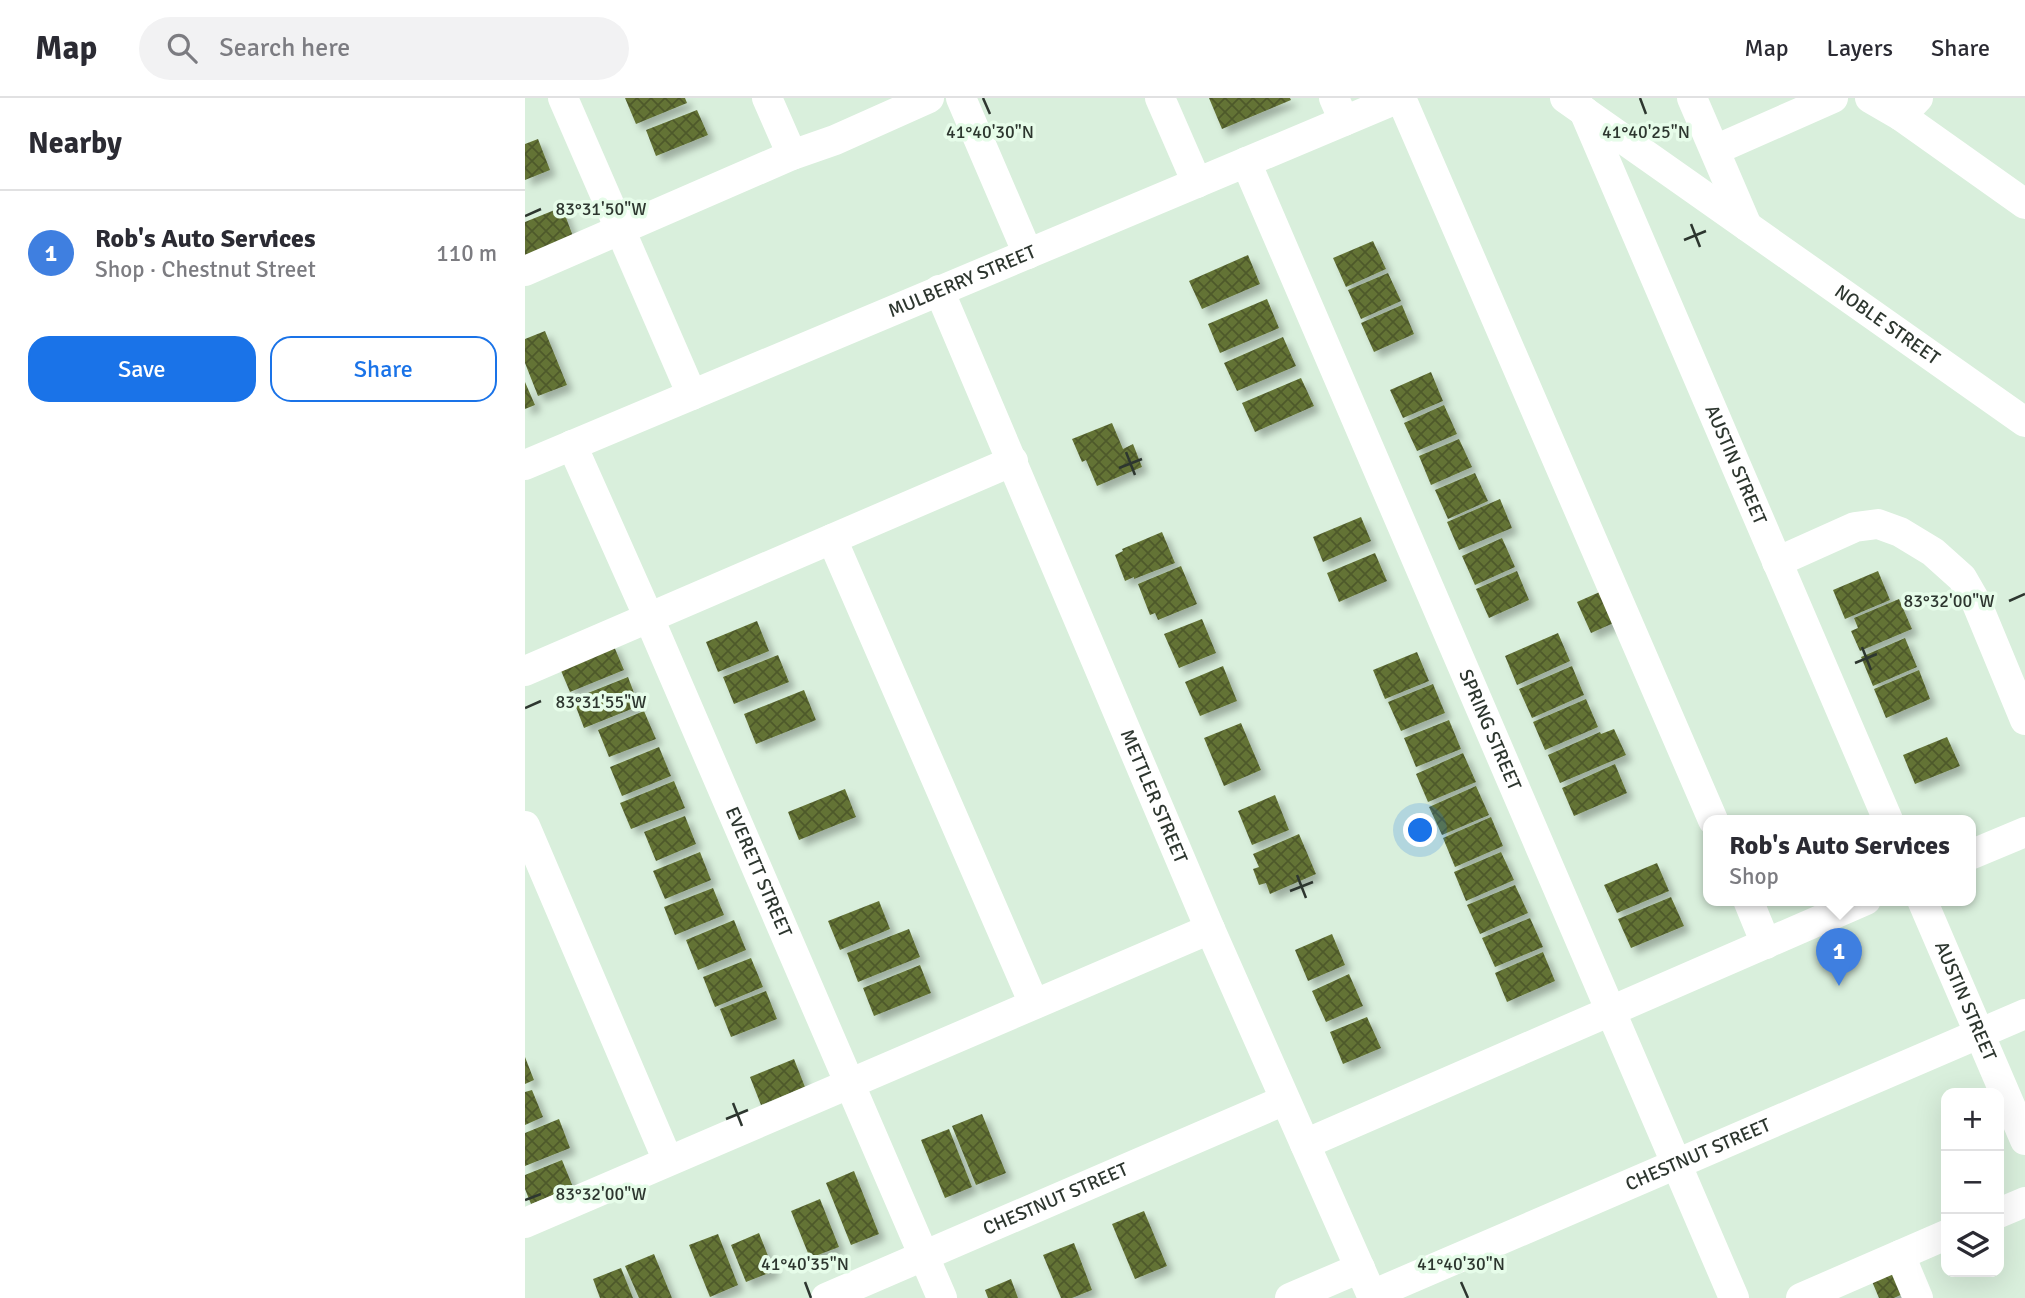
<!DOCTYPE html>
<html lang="en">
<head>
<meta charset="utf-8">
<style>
  :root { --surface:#fff; --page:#f2f2f3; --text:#2b2b33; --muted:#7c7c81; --line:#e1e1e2; --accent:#1a73e8 }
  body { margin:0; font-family:Signika,sans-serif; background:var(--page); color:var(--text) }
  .controls { position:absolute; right:21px; bottom:21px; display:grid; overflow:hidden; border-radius:14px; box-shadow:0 7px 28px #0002 }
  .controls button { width:63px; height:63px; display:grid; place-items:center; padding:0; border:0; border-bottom:2px solid var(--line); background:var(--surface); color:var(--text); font:35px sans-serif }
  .you { position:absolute; left:896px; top:733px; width:24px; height:24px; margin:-18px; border:5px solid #fff; border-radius:50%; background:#1a73e8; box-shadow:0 0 0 10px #1a73e833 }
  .badge { display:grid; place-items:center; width:46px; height:46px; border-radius:50%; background:var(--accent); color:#fff; font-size:23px; font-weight:700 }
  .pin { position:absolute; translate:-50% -58px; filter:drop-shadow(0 2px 4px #0008) }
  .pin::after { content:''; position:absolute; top:37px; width:24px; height:21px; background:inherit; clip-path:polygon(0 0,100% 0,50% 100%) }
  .popup { position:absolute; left:1178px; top:717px; width:273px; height:91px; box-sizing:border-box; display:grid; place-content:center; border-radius:14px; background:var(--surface); filter:drop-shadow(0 2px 5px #0005); font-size:23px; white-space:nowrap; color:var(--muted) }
  .popup b { font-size:26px; color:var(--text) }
  .popup::after { content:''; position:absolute; left:50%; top:100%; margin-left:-14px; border:14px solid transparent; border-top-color:var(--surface) }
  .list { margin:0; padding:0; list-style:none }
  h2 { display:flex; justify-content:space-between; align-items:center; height:91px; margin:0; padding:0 28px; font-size:30px }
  h2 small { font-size:23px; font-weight:400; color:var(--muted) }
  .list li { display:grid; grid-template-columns:46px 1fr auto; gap:21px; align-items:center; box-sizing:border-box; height:126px; padding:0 28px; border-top:2px solid var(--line) }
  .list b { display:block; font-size:26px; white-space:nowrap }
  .list p { margin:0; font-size:23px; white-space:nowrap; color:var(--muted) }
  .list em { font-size:23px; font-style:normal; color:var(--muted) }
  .actions { display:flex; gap:14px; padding:21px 28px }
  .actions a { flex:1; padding:16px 0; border:2px solid var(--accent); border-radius:21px; text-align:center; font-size:24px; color:var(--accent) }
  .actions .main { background:var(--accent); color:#fff }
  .icon { flex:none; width:38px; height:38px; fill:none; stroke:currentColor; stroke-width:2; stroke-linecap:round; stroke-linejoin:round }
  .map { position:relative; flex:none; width:1500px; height:1200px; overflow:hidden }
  header { display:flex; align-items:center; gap:42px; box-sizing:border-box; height:98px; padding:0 35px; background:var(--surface); border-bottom:2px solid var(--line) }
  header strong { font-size:33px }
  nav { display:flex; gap:38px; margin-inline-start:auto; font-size:24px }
  .search { width:490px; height:63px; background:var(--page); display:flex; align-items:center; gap:18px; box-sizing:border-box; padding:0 24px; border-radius:38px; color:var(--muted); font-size:26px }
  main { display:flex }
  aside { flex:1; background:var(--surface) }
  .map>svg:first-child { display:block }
  .building { fill:url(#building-cross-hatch); filter:url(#shadow) }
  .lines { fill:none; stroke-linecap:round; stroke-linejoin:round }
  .minor { stroke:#fff; stroke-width:30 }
  .ticks { fill:none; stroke:#2d362f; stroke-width:2.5 }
  .labels { text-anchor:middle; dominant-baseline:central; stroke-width:7; stroke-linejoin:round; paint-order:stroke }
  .street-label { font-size:19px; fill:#2d362f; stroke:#e6fce9 }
  .ticks-label { font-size:18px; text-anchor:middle; fill:#2d362f; stroke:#e6fce9; stroke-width:7; stroke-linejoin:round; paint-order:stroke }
</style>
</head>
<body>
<header>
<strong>Map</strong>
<div class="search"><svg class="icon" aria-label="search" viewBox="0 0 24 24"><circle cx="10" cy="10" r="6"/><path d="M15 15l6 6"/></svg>Search here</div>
<nav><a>Map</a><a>Layers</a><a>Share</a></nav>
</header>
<main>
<aside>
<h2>Nearby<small></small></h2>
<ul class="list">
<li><span class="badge" style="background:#3f7fe0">1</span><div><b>Rob's Auto Services</b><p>Shop · Chestnut Street</p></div><em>110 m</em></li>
</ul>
<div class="actions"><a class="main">Save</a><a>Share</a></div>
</aside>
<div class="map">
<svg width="1500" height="1200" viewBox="0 0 1500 1200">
  <defs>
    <pattern id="building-cross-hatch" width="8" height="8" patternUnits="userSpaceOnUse" patternTransform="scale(1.75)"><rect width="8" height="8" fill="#647336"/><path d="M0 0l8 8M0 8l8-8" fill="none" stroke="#4e5a2c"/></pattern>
    <filter id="shadow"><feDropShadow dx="6" dy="6" stdDeviation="3.5" flood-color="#0004"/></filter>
  </defs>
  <rect width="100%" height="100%" fill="#d9efdc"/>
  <!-- building -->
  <path class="building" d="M100,0H160L162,5L111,26Z
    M684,0H765L766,2L697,31Z
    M172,12L183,37L131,58L121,32Z
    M13,41L25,72L0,82V46Z
    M37,109L49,141L0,161V124Z
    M848,143L861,171L821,189L808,160Z
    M723,157L735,186L677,211L664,183Z
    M863,175L876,203L836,221L823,192Z
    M742,201L754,230L695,255L683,226Z
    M877,207L889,236L849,254L836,225Z
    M20,233L42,287L13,298L0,265V241Z
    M758,239L771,268L712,293L699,265Z
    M906,274L918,303L878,320L865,292Z
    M776,280L789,308L730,334L717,305Z
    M0,284L10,307L0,311Z
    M919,307L932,336L892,353L879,325Z
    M587,325L598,351L608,346L617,369L572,388L561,362L557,364L547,341Z
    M934,341L947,369L906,387L894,358Z
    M950,375L963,403L923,421L910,392Z
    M975,401L987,430L934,452L922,424Z
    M836,419L846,443L798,464L788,439Z
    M637,434L650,465L609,481V479L600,483L590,457L598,453L597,451Z
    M977,440L990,469L950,487L937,458Z
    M850,455L862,483L814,504L802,475Z
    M656,468L672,506L633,522L630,515L625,517L613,486Z
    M992,473L1004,502L964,520L951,491Z
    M1353,473L1365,502L1320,521L1308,492Z
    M1077,493L1091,524L1066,535L1052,504Z
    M1374,501L1387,531L1335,553L1326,533L1333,530L1329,520Z
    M677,521L691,555L654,570L639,536Z
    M232,523L244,553L193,574L181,544Z
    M1033,535L1045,563L992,587L980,558Z
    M1380,540L1392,569L1348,588L1336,559Z
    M88,546L99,572L45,594L34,568Z
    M892,554L904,583L860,601L848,572Z
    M253,557L264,584L209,606L198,579Z
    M698,568L712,603L675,618L660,584Z
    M1047,568L1059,597L1007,620L994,591Z
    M1394,572L1405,601L1361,620L1349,591Z
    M103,579L114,608L59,630L48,601Z
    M908,586L920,615L876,633L863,604Z
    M279,592L291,622L231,646L219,616Z
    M1061,601L1073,629L1020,652L1008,624Z
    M119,613L131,641L84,659L73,632Z
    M924,622L936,651L891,669L879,640Z
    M716,625L736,672L699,688L679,640Z
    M1089,631L1101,657L1035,685L1023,657L1075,634L1076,636Z
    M1422,639L1435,668L1390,686L1378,657Z
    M134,649L146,678L97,698L85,669Z
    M938,655L951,684L903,704L891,676Z
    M1090,666L1102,695L1049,718L1037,690Z
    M149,683L160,710L106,731L95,705Z
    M951,688L964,717L917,737L904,709Z
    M320,691L331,719L274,742L263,714Z
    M750,697L764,732L727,747L713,713Z
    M160,718L171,746L131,763L119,734Z
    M966,719L978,748L930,769L918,740Z
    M774,736L791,776L745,796L741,785L734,787L728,771L734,769L728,756Z
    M175,754L186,782L140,801L128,773Z
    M976,754L989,782L941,803L929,774Z
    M1132,765L1144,793L1092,815L1079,787Z
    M990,787L1003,815L955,836L942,807Z
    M188,790L199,817L150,837L139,809Z
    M1146,799L1159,828L1106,850L1093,821Z
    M354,803L365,831L315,852L303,823Z
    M1005,820L1018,849L970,869L957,840Z
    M209,822L221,852L173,872L161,842Z
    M384,831L395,859L333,884L322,855Z
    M807,836L820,867L783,883L770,852Z
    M1018,854L1030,883L982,904L970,875Z
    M226,860L238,889L190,909L178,879Z
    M395,867L406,895L349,918L338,890Z
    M824,876L838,908L801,924L787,893Z
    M241,893L252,921L206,939L195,911Z
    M842,919L856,950L818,966L805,934Z
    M0,959L9,982L0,986Z
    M269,961L280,989L236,1007L225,979Z
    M7,992L18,1019L0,1027V994Z
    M457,1016L481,1075L451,1087L427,1028Z
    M34,1021L45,1050L0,1068V1035Z
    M424,1031L447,1089L420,1100L396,1042Z
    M37,1062L48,1089L6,1106L0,1091V1077Z
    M329,1073L354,1136L326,1147L301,1085Z
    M295,1101L314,1149L285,1160L266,1113Z
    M619,1113L642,1168L610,1181L587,1126Z
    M234,1135L249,1173L221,1184L206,1147Z
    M193,1136L213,1187L185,1199L164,1147Z
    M549,1145L567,1192L547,1200H536L518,1157Z
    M129,1156L147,1200H114L100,1168Z
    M96,1170L108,1200H75L68,1181Z
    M1371,1170L1382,1194L1369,1200H1354L1346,1181Z
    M486,1181L493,1200H463L460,1192Z"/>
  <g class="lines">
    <!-- minor -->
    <g class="minor">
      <path d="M38,0L167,297"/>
      <path d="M242,0L267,57"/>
      <path d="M436,0L503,156"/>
      <path d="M635,0L672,85"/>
      <path d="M809,0L819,23"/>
      <path d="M876,0L1188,722"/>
      <path id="s1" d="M1040,0L1500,324"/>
      <path d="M1167,0L1222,128"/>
      <path d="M1345,0L1376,18L1393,0"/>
      <path id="s2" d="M1059,13L1363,722"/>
      <path d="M1376,18L1500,106"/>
      <path d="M1190,52L1308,0"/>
      <path id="s3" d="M721,64L1209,1200"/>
      <path d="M0,173L267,57L310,42L404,0"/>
      <path id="s4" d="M414,192L685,831L848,1200"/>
      <path id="s5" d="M47,347L124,520L417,1200"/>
      <path id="s6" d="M0,367L874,0"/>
      <path d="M307,441L509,906"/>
      <path d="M1252,464L1330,429L1353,426L1375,434L1408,454L1437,480L1452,506L1500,622"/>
      <path d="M0,573L488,363"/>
      <path d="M0,728L143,1063"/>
      <path d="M1445,757L1500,734"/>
      <path d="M1223,802L1241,846"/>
      <path id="s7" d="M1397,802L1500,1042"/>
      <path d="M780,1046L1341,802"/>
      <path d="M1474,1115L1500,1104"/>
      <path d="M0,1125L685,831"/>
      <path d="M1375,1157L1393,1200"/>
      <path id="s8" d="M847,1197L1500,916"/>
      <path id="s9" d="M301,1200L760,1002"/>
      <path d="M765,1200L835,1170"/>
      <path d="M1276,1200L1421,1137"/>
    </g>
  </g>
  <!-- ticks -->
  <path class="ticks" d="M458,0L465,16M1115,0L1121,16M0,118L16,111M1166,126L1175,149M1159,142L1181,133M601,354L610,377M594,370L617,361M1484,503L1500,496M1337,549L1346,572M1330,565L1352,556M0,610L16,603M772,777L781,800M765,793L788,784M208,1005L217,1028M201,1021L223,1012M0,1102L16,1096M280,1184L286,1200M936,1184L943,1200"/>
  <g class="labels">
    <!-- street labels -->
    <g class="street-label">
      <text stroke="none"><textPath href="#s6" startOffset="474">MULBERRY STREET</textPath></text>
      <text stroke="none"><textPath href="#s1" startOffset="394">NOBLE STREET</textPath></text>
      <text stroke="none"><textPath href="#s2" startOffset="385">AUSTIN STREET</textPath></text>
      <text stroke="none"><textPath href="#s3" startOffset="618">SPRING STREET</textPath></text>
      <text stroke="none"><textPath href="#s4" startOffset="550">METTLER STREET</textPath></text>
      <text stroke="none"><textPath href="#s5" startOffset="466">EVERETT STREET</textPath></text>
      <text stroke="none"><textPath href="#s7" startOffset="110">AUSTIN STREET</textPath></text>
      <text stroke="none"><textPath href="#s8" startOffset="355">CHESTNUT STREET</textPath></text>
      <text stroke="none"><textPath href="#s9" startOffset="250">CHESTNUT STREET</textPath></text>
    </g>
  </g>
  <g class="ticks-label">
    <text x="465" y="40">41°40'30"N</text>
    <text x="1121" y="40">41°40'25"N</text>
    <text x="76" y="117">83°31'50"W</text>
    <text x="1424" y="509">83°32'00"W</text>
    <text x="76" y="610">83°31'55"W</text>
    <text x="76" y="1102">83°32'00"W</text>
    <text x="280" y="1172">41°40'35"N</text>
    <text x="936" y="1172">41°40'30"N</text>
  </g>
</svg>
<div class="controls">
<button>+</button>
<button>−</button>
<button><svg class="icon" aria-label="layers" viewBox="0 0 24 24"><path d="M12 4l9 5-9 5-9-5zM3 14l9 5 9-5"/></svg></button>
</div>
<div class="you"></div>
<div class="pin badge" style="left:1314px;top:888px;background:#3f7fe0">1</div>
<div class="popup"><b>Rob's Auto Services</b>Shop</div>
</div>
</main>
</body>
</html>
